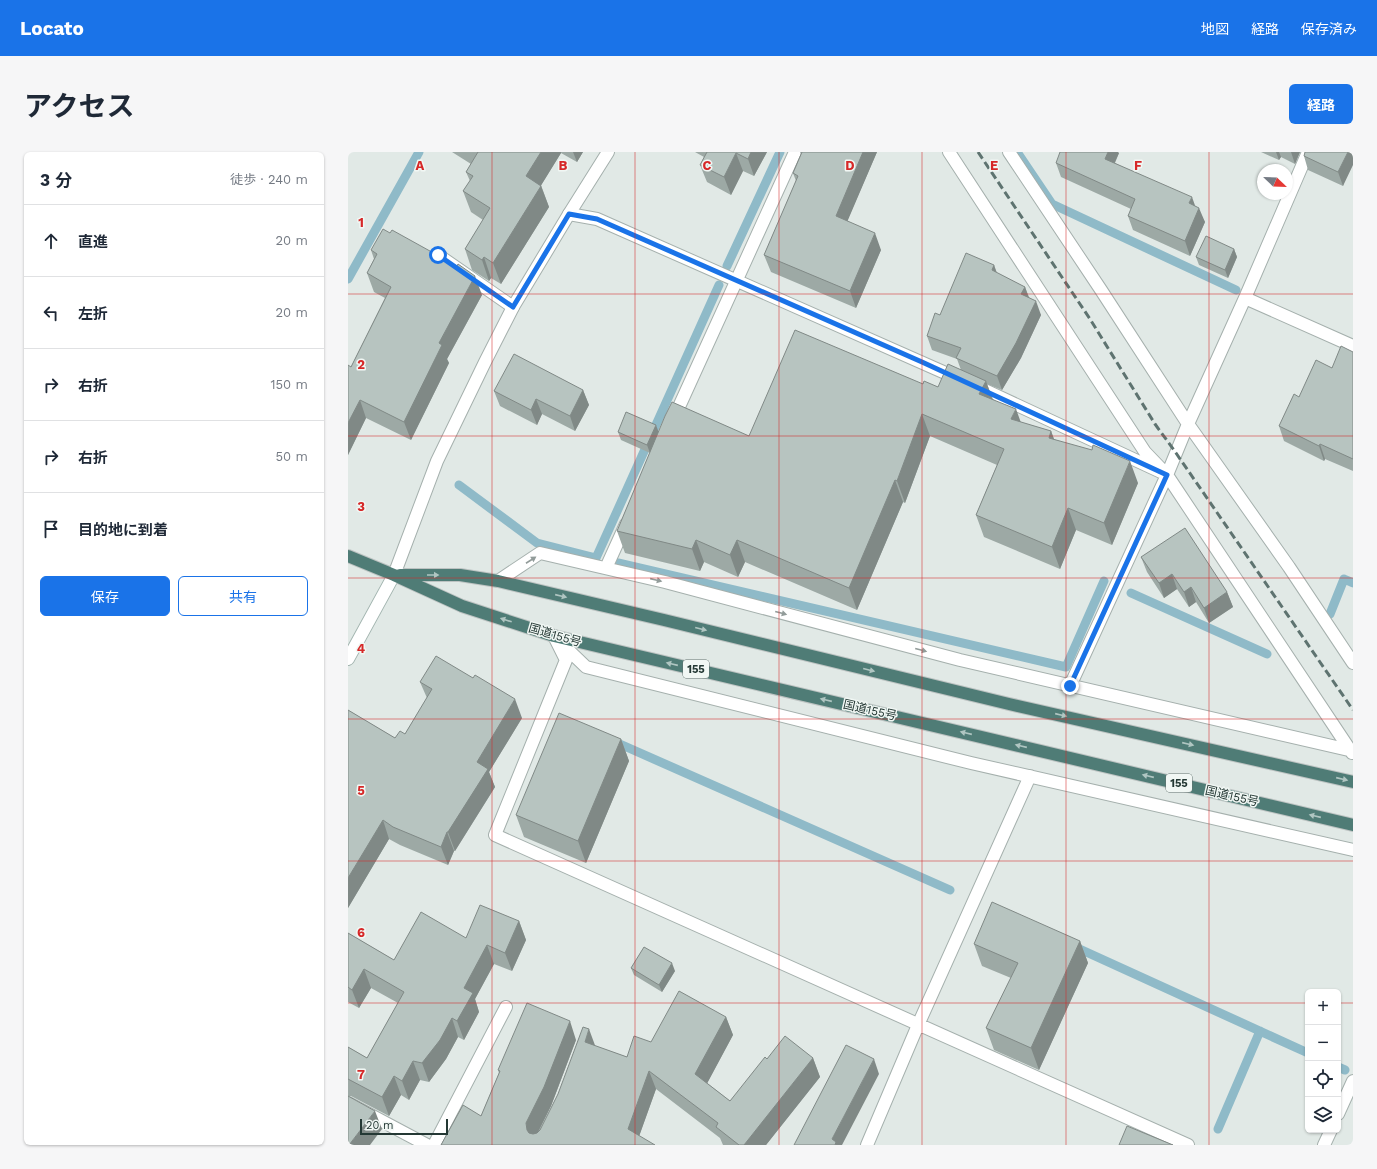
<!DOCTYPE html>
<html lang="ja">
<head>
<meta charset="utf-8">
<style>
  :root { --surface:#fff; --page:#f6f6f7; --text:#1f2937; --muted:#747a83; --line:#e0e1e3; --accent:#1a73e8 }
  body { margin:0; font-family:"Work Sans","Noto Sans JP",sans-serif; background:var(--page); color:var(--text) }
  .controls { position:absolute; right:12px; bottom:12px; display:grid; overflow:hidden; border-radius:6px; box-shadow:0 1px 3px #0004 }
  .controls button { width:36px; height:36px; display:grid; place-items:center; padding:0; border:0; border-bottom:1px solid var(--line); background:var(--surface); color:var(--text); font:20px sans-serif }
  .compass { position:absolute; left:909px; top:12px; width:36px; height:36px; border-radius:50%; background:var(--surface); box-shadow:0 1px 3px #0004; rotate:113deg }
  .scale { position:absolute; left:12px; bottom:10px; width:88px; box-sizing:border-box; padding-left:4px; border:2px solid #243834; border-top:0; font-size:11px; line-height:14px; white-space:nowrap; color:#243834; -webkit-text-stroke:3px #f1f7f4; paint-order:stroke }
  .stop { position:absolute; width:12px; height:12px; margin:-9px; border:3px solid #1a73e8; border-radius:50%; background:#fff }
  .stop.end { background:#1a73e8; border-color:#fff; box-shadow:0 1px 4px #0008 }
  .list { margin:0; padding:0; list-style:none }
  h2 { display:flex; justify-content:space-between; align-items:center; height:52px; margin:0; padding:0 16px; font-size:17px }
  h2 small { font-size:13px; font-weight:400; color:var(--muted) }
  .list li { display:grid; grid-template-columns:26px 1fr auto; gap:12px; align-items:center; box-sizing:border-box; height:72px; padding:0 16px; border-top:1px solid var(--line) }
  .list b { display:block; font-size:15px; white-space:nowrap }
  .list em { font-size:13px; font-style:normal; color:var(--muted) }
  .actions { display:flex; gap:8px; padding:12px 16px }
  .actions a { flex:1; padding:9px 0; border:1px solid var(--accent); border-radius:6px; text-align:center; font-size:14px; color:var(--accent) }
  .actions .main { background:var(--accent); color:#fff }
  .icon { flex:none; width:22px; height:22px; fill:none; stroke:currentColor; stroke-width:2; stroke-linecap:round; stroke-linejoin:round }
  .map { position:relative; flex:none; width:1005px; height:993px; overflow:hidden; border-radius:6px }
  header { display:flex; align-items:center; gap:24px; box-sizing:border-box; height:56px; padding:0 20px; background:var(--accent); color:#fff }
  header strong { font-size:19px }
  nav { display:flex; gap:22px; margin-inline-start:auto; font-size:14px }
  .intro { display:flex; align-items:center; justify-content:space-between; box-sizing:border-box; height:96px; padding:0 24px }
  h1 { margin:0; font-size:28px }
  .button { padding:10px 18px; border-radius:6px; background:var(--accent); color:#fff; font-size:14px; font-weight:700 }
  main { display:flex; gap:24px; padding:0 24px }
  aside { flex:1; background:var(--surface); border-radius:6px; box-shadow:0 1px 3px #0004 }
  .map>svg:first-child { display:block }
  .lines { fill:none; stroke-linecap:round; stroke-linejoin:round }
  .stream { stroke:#8fbac8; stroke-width:9 }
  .service-casing { stroke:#a5b0ad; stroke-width:14 }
  .minor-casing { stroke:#a5b0ad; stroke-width:14 }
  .tertiary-casing { stroke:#a5b0ad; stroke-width:14 }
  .secondary-casing { stroke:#a2b4af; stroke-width:14 }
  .trunk-casing { stroke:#bdc3c2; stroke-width:14 }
  .service { stroke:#fff; stroke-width:12 }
  .minor { stroke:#fff; stroke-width:12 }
  .tertiary { stroke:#fff; stroke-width:12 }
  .secondary { stroke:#fff; stroke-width:12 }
  .trunk { stroke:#4f7c76; stroke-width:12 }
  .rail { stroke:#5e7370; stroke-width:3; stroke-dasharray:8 4; stroke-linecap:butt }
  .wall { fill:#9da9a5 }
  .shaded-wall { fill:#808986 }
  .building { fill:#b7c4c0; stroke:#808986 }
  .oneway { fill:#929c9a }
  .oneway2 { fill:#b0c6c2 }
  .route { stroke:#1a73e8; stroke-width:5 }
  .grid { fill:none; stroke:#d62828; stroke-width:1; stroke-opacity:0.55 }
  .labels { text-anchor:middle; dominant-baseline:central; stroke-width:3; stroke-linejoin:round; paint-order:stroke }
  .shield { fill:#f1f7f4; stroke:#62716e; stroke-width:1 }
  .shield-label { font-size:11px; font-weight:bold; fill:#243834 }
  .street-label { font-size:12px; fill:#243834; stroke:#f1f7f4 }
  .grid-label { font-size:13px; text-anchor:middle; font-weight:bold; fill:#d62828; stroke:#f1f7f4; stroke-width:3; stroke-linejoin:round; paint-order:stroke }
</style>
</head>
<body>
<header>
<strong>Locato</strong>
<nav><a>地図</a><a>経路</a><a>保存済み</a></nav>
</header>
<div class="intro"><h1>アクセス</h1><a class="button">経路</a></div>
<main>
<aside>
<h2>3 分<small>徒歩 · 240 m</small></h2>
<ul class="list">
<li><svg class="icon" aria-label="ahead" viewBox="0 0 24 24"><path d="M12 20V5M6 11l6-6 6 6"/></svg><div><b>直進</b></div><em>20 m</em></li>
<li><svg class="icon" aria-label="left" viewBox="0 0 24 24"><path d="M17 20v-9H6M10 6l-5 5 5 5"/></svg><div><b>左折</b></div><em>20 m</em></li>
<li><svg class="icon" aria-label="right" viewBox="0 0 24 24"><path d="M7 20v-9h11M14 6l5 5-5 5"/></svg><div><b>右折</b></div><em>150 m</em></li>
<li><svg class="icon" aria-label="right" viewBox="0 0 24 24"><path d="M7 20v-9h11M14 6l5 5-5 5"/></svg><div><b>右折</b></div><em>50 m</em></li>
<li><svg class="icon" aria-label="arrive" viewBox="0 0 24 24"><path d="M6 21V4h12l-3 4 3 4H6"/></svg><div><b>目的地に到着</b></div></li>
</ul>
<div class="actions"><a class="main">保存</a><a>共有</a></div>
</aside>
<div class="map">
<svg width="1005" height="993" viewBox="0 0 1005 993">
  <rect width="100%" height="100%" fill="#e1e9e6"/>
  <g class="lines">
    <!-- stream -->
    <path class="stream" d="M669,0L704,52L888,138
      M379,114L432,0
      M0,127L71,0
      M111,333L189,391L248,406L371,133
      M270,411L718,515L756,429
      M783,441L919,502
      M982,462L996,427L1005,431
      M265,589L602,738
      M725,794L960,901
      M990,915L997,918
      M870,977L912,879"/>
    <!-- service casing -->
    <g class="service-casing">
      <path id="service" d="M90,103L165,155"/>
    </g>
    <!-- minor casing -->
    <g class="minor-casing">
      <path id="minor" d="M601,0L797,300L819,323L1004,601
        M661,0L753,138L840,272L941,415L1005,511
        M221,62L249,67L611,227
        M897,146L1005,194
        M628,234L813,320
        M325,268L447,0
        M258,416L278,372
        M150,429L192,401L317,430L612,508L1005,599
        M206,484L218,508L147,683L840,993
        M212,490L238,515L623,611L1005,698
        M722,534L819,323L840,272L897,146L960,0
        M0,951L79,993
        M990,962L1005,929
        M86,993L158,855
        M519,993L570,873L682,624
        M976,993L983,978"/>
    </g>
    <!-- tertiary casing -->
    <g class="tertiary-casing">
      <path id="tertiary" d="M46,423L89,309L137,210L165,155L221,62L260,0"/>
    </g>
    <!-- secondary casing -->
    <g class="secondary-casing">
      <path id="secondary" d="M0,507L46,423"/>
    </g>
    <!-- trunk casing -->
    <g class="trunk-casing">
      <path id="trunk" d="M0,404L46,423L114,454L206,484L1005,673
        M52,423H112L150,429L316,468L661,552L1005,630"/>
    </g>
    <!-- service -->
    <use href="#service" class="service"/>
    <!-- minor -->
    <use href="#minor" class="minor"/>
    <!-- tertiary -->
    <use href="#tertiary" class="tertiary"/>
    <!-- secondary -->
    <use href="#secondary" class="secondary"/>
    <!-- trunk -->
    <use href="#trunk" class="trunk"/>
    <!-- rail -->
    <path class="rail" d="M630,0L742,167L807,272L828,301L1005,558"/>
  </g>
  <!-- wall -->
  <path class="wall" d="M104,0H235L229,10L213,1L193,33L201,55L153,132L143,126L141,129L124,118L117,97L135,68L123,60L115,39L122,29L118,20L123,12Z
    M347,0H419L406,24L395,19L383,43L359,30L352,13L356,5Z
    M452,0H529L499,69L533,98L508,156L423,120L416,103L448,29L445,21L453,2Z
    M913,0H952L947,12L933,5L931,8Z
    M1005,0L995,34L960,18L956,4Z
    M771,1L767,11L847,54L857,70L842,104L785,78L780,64L783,57L713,25L708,11Z
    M886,97L889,105L880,126L851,113L848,105Z
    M23,98L134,143L99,207L101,211L63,288L18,266L0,303L3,215L37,146L26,140L19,121L26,107Z
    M646,113L649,121L677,135L681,145L693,163L673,206L654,238L639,232L645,247L672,270L703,279L706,287L790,331L764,393L728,378L712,417L636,385L628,363L649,313L582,284L557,351L555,350L509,458L397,410L390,425L356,410L352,419L277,401L269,379L302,301L273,288L270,280L311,279L401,284L575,232L590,235L613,218L609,207L584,198L579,184L592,163Z
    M1005,200V319L977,307L976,309L936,289L931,274L951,245L984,216Z
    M235,238L241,253L227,279L194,262L189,273L152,254L146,239Z
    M793,405L879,440L885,455L861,471L848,450L841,455L829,437L816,446L799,420Z
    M72,530L174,566L141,620L147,635L107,699H106L100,713L52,693L41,687L0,756V558L47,586L57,582L79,546Z
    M273,587L281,609L238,711L176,685L168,663Z
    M171,769L178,788L164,819L146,812L127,847L131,860L116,888L110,885L98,907L81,930L72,928L61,948L53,943L41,964L3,944H0V895L19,906L50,851L23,836L11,856L0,850V781L46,808L118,786Z
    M732,789L740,811L691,918L646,898L638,876L663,826L634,814L626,792Z
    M283,816L327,819L314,840L286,823Z
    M378,865L385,883L359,931L382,949L419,907L465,906L472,925L418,993H375L372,986L308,937L291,984L93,993L133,964L151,921L150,918L228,888L203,954L191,979L247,894L279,905L303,890Z"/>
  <!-- shaded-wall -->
  <path class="shaded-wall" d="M193,0H213V1L186,45L178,24Z
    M225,0H235L229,10Z
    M403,0H419L406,24L400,7Z
    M515,0H529L494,82L488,64Z
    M760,0H770L771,1L762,21L757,7Z
    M928,0H931L933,5L931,8Z
    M943,0H952L947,12Z
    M1000,0H1005V13L995,34L990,20Z
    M388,1L395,19L383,43L376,25Z
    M193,34L201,55L153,132L145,111Z
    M844,45L849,59L841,51Z
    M851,56L857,70L842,104L837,89Z
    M527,81L533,98L508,156L502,139Z
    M886,97L889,105L880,126L877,118Z
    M136,105L143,126L141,129L134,108Z
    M646,113L651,128L644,118Z
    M127,124L134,143L99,207L101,211L63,288L56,270L91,191Z
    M677,135L682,149L673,142Z
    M688,149L693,163L673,206L654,238L649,224Z
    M638,229L646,252L631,242Z
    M235,238L241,253L227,279L222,264Z
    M188,247L194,262L189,273L183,258Z
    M12,248L18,266L0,303V271Z
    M668,257L676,279L663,267Z
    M574,262L582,284L557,351L549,329Z
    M308,273L311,281L302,301L299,293Z
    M703,279L711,301L701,286Z
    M972,292L977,307L976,309L971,294Z
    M782,309L790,331L764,393L756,371Z
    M547,328L555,350L509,458L501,436Z
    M720,356L728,378L712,417L704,395Z
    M348,388L356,410L352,419L344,397Z
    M389,388L397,410L390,425L382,403Z
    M824,422L829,437L816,446L811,431Z
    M843,435L848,450L841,455L836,440Z
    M879,440L885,455L861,471L856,456Z
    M167,547L174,566L141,620L147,635L107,699L100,680L129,610Z
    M273,587L281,609L238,711L230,689Z
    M35,668L41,687L0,756V726Z
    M99,680L106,699L100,713L93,695Z
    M171,769L178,788L164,819L157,801Z
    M732,789L740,811L691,918L683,896Z
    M139,793L146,812L127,847L131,860L116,888L109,869L116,836Z
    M324,811L327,819L314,840L311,833Z
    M16,817L23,836L11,856L4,838Z
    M378,865L385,883L354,941L347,922Z
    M104,866L110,885L98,907L81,930L74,911Z
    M222,869L228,888L203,954L185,990L179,978L178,971Z
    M241,877L248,896L237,890Z
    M465,906L472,925L418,993H396Z
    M526,907L531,922L494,993H486L484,987Z
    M65,909L72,928L61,948L54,929Z
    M301,919L308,937L288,993L280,977Z
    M46,924L53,943L41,964L34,945Z
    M27,959L34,977L22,993H1Z"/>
  <!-- building -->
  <path class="building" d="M130,0H193L178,24L193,34L145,111L136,105L134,108L117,97L142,56L115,39L125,24L118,20Z
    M359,0H403L400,7L388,1L376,25L352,13Z
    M454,0H515L488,64L527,81L502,139L416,103L450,24L445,21Z
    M712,0H760L757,7L844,45L841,51L851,56L837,89L780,64L787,47L708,11Z
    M957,0H1000L990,20L956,4Z
    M35,77L42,81L44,78L109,114L110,112L127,124L91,191L94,193L56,270L12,248L0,271V213L3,215L43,135L19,121L29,102L23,98Z
    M858,84L886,97L877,118L848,105Z
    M618,101L646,113L644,118L677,135L673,142L688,149L668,191L649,224L608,206L613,196L579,184L587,161L592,163Z
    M447,178L575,232L576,229L590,235L600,212L638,229L631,242L668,257L663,267L703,279L701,286L744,298L745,293L782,309L756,371L720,356L704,395L628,363L656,297L574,262L549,329L547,328L501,436L389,388L382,403L348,388L344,397L269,379L317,264L324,250L401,284Z
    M993,194L1005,200V307L972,292L971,294L931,274L946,242L951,245L968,208L984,216Z
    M166,202L235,238L222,264L188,247L183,258L146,239Z
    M278,260L308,273L299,293L270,280Z
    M837,376L879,440L856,456L843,435L836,440L824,422L811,431L793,405Z
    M88,504L125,526L127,523L167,547L129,610L140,617L100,680H99L93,695L45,675L35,668L0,726V558L47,586L52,579L57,582L84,537L72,530Z
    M211,561L273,587L230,689L168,663Z
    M644,750L732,789L683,896L638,876L670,811L626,792Z
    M132,753L171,769L157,801L139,793L116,836L125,841L109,869L104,866L92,888L74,911L65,909L54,929L46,924L34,945L0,927V895L19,906L56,840L16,817L4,838L0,835V781L46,808L73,760L118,786Z
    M296,795L324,811L311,833L283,816Z
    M331,839L378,865L347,922L382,949L417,905L419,907L437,884L465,906L396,993H391L368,975L370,971L301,919L280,977L307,993H93L115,953L133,964L152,919L150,918L179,851L222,869L196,935L178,971L179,978L181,981L185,982L189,981L192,978L210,942L235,875L241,877L237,890L279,905L286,884L303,890Z
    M498,893L526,907L484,987L488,990L487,993H446Z
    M0,944L27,959L1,993H0Z
    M779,974L825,993H771Z"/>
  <!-- one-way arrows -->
  <defs><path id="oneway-solid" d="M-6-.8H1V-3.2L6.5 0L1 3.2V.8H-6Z"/></defs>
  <g class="oneway">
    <use href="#oneway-solid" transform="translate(183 408) rotate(-33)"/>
    <use href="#oneway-solid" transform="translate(308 428) rotate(13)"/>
    <use href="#oneway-solid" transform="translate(433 461) rotate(15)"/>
    <use href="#oneway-solid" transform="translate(573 498) rotate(15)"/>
  </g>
  <g class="oneway2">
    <use href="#oneway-solid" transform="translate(85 423)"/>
    <use href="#oneway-solid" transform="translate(213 444) rotate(13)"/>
    <use href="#oneway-solid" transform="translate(158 468) rotate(-162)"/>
    <use href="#oneway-solid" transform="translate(353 477) rotate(14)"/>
    <use href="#oneway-solid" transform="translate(324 512) rotate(-167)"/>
    <use href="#oneway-solid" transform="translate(521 518) rotate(14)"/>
    <use href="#oneway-solid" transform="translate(478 548) rotate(-167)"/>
    <use href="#oneway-solid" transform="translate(713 563) rotate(13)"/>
    <use href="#oneway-solid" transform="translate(618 581) rotate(-167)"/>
    <use href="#oneway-solid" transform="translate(840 592) rotate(13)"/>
    <use href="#oneway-solid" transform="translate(673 594) rotate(-167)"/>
    <use href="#oneway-solid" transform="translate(800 624) rotate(-167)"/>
    <use href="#oneway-solid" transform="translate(994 627) rotate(13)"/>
    <use href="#oneway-solid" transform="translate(967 664) rotate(-167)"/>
  </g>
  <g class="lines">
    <!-- route -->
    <path class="route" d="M90,103L165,155L221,62L249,67L574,210L819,323L722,534"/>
  </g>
  <!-- grid -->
  <path class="grid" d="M144,0V993M287,0V993M431,0V993M574,0V993M718,0V993M861,0V993M0,142H1005M0,284H1005M0,426H1005M0,567H1005M0,709H1005M0,851H960M990,851H1005"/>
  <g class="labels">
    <!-- shield labels -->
    <g class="shield">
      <rect x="335" y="508" width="26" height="18" rx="3"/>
      <rect x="818" y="622" width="26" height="18" rx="3"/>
    </g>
    <g class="shield-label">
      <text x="348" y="517">155</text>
      <text x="831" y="631">155</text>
    </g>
    <!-- street labels -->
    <g class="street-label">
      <text transform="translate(207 483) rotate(16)">国道155号</text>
      <text transform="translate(522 558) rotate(13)">国道155号</text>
      <text transform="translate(884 644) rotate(13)">国道155号</text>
    </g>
  </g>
  <g class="grid-label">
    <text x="72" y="18">A</text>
    <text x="215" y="18">B</text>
    <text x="359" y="18">C</text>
    <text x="502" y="18">D</text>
    <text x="646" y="18">E</text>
    <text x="790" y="18">F</text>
    <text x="13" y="75">1</text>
    <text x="13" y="217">2</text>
    <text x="13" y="359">3</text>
    <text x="13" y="501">4</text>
    <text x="13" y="643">5</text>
    <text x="13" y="785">6</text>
    <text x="13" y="927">7</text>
  </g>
</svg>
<div class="controls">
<button>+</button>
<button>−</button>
<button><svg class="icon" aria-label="locate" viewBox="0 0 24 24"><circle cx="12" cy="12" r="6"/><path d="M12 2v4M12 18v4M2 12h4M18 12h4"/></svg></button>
<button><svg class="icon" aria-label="layers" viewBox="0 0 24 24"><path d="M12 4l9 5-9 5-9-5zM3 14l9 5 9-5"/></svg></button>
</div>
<svg class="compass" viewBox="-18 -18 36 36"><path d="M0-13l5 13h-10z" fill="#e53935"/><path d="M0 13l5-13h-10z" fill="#747a83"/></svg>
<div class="scale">20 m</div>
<div class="stop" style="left:90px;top:103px"></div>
<div class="stop end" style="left:722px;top:534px"></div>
</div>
</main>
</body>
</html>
